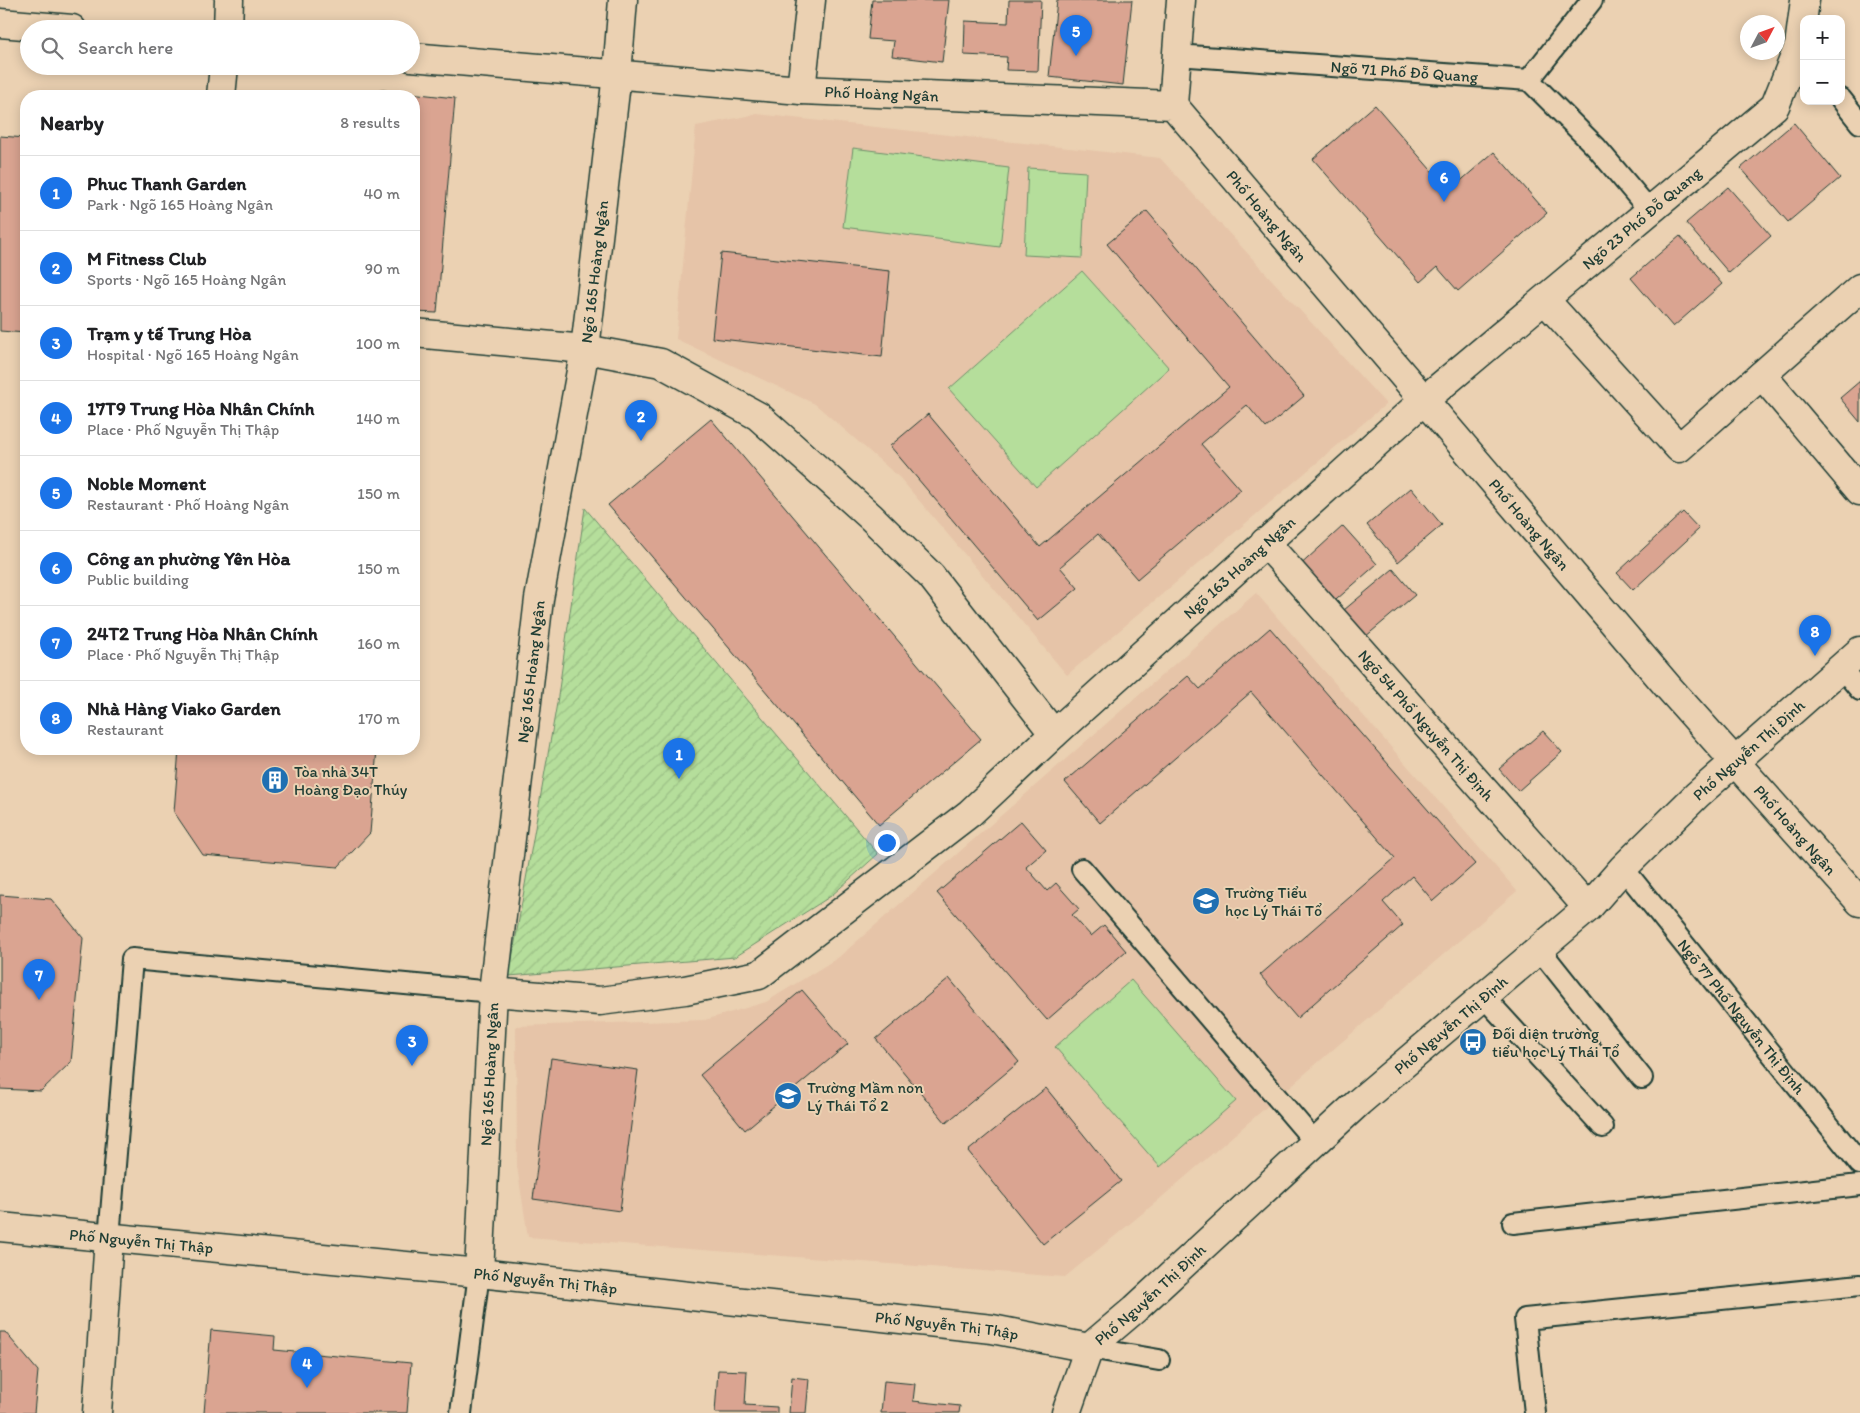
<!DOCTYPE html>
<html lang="en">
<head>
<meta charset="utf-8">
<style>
  :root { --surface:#fff; --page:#f6f6f6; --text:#202124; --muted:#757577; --line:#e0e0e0; --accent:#1a73e8 }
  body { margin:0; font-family:Itim,sans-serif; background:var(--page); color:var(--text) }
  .controls { position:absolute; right:15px; top:15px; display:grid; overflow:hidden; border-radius:10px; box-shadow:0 2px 12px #0003 }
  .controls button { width:45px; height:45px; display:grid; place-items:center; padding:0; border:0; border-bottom:1px solid var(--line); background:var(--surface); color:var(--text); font:25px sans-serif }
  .compass { position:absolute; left:1740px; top:15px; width:45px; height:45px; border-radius:50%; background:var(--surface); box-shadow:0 2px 12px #0003; rotate:49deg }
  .you { position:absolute; left:886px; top:842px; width:18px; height:18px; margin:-12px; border:4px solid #fff; border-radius:50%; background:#1a73e8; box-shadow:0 0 0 8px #1a73e833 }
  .badge { display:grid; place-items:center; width:32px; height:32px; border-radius:50%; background:var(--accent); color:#fff; font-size:16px; font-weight:700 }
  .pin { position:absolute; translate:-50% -41px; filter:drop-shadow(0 1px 2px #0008) }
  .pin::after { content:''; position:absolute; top:26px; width:18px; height:15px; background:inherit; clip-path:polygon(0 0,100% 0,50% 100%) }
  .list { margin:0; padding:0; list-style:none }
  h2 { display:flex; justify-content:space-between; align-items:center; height:65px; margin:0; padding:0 20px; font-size:21px }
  h2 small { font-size:16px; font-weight:400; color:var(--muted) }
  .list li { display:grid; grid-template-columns:32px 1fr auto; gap:15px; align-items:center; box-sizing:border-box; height:75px; padding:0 20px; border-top:1px solid var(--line) }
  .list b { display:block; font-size:19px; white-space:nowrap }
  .list p { margin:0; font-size:16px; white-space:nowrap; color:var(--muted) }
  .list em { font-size:16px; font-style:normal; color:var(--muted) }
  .icon { flex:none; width:28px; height:28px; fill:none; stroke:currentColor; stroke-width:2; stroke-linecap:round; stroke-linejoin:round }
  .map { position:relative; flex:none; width:1860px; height:1413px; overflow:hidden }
  .search { position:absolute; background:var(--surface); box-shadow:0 2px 12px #0003; left:20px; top:20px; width:400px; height:55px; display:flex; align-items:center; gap:12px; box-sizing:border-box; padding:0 18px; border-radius:28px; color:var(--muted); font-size:19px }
  .panel { position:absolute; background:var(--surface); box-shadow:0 2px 12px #0003; left:20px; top:90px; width:400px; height:665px; border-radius:20px }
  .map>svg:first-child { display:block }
  .built { fill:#e6c4a8 }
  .grass { fill:#b5de9b; stroke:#6a8e68 }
  .garden { fill:url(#garden-furrows); stroke:#6a8e68 }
  .building { fill:#daa491; stroke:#1f3d34 }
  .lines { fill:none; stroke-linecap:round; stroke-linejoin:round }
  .service-casing { stroke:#1f3d34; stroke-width:24 }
  .minor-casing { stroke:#1f3d34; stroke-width:31 }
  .tertiary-casing { stroke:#1f3d34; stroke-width:31 }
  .service { stroke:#ebd1b2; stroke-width:20 }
  .minor { stroke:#ebd1b2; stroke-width:28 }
  .tertiary { stroke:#ebd1b2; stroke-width:28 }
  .labels { text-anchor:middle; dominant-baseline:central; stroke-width:4; stroke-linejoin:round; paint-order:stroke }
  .street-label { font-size:16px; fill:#1f3d34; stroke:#ebd1b2 }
  .poi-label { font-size:16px; fill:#1f3d34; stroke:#ebd1b2; text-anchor:start }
</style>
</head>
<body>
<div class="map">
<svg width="1860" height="1413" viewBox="0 0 1860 1413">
  <defs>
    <pattern id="garden-furrows" width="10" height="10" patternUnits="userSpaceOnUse" patternTransform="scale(1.25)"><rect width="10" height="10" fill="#b5de9b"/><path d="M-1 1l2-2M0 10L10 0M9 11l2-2" fill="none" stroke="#9bbf86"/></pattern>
  </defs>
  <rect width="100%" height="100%" fill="#ebd1b2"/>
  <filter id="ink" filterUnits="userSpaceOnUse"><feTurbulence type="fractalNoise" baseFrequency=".02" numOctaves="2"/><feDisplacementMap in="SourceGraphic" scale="10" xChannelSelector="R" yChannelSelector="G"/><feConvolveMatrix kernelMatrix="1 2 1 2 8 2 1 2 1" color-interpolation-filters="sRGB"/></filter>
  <g filter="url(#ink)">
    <!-- built -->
    <path class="built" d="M757,114L1160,158L1386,404L1067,675L900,478L815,404L676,339L696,126Z
      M1256,593L1517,891L1155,1203L1065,1277L528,1237L517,1166L516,1026L705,1020L766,1002L839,957Z"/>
    <!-- grass -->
    <path class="grass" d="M853,148L1009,168L1000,247L843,227Z
      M1028,168L1086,172L1082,258L1024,255Z
      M1082,271L1169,368L1036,487L949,389Z
      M1131,980L1236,1101L1160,1167L1055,1047Z"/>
    <!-- garden -->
    <path class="garden" d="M585,508L878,854L831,896L735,957L509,976L557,703Z"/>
    <!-- building -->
    <path class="building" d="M872,0H949L942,62L892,56L894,41L868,39Z
      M1009,0H1041L1038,71L1006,70L1007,57L964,55L965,21L1008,23Z
      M1057,0H1132L1123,85L1049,77Z
      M383,90L455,98L437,313L414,312V96H335Z
      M1375,105L1449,191L1494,152L1547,213L1458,291L1437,267L1420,282L1313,159Z
      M1794,123L1840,178L1788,222L1741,168Z
      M0,136L26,138V333L0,331Z
      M1728,187L1771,236L1729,273L1686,223Z
      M1147,211L1304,396L1266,428L1247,405L1201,444L1241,490L1137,579L1098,534L1060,567L1078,588L1038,621L890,446L928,414L1040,547L1229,387L1107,244Z
      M1680,236L1722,284L1673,327L1631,278Z
      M721,253L890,271L882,357L712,338Z
      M1860,381V422L1840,398Z
      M711,419L981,739L879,825L608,505Z
      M1411,488L1442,525L1398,562L1367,525Z
      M1683,512L1699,529L1633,590L1617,573Z
      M1343,526L1377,564L1329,606L1296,569Z
      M1393,569L1415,595L1365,637L1344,610Z
      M1270,628L1475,864L1433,901L1412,876L1383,902L1403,925L1297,1018L1260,975L1395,858L1251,692L1100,823L1065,782L1188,676L1200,689Z
      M1543,731L1562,752L1518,791L1499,769Z
      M179,749H377L370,833L338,867L203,855L174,812Z
      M1021,821L1046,850L1026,867L1047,891L1056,883L1079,909L1072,915L1091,936L1104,925L1126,951L1047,1020L937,893Z
      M0,895L51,899L83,938L71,1062L41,1091L0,1089Z
      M949,978L1019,1062L946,1123L876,1039Z
      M802,990L848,1044L745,1130L700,1075Z
      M551,1058L638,1070L620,1211L533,1199Z
      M1046,1088L1121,1181L1043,1244L968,1151Z
      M211,1330L275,1336L274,1350L411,1363L407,1413H204Z
      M0,1332H5L38,1371L34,1413H0Z
      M718,1370L747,1371L745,1405L777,1407V1413H715Z
      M792,1377L809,1379L806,1413H789Z
      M884,1381L915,1384L913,1401L960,1406L959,1413H881Z"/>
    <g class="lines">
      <!-- service casing -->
      <g class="service-casing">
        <g id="service">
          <path id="s1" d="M1176,55L1529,80L1592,0"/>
          <path d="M1529,80L1596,147L1650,211"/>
          <path d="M1841,99L1860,123"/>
          <path d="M1842,668L1860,690"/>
          <path id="s2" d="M1623,868L1860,1164"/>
          <path d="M1082,869L1315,1142"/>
          <path d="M1540,950L1642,1078"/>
          <path d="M1484,997L1603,1127"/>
          <path d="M1513,1223L1860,1185"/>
          <path d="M109,1238L132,959L493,992"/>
          <path d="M1089,1348L1159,1360"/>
          <path d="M461,1413L479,1273"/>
          <path d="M1535,1413L1525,1319L1860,1285"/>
        </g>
      </g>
      <!-- minor casing -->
      <g class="minor-casing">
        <g id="minor">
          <path d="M228,29L229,0"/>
          <path d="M801,90L811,0"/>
          <path d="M221,96L224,66"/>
          <path d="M1173,105L1181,0"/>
          <path d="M1545,300L1679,448L1860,288"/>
          <path d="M414,333L585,349L661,363L758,416L871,517L931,576L1054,734"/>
          <path d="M1762,375L1860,491"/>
          <path id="s3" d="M1265,542L1588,908"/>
          <path id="s4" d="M493,992L600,1001L685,990L759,975L970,813L1054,734L1423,401L1775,106L1799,46L1805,0"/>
          <path id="s5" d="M0,1227L479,1273L992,1329L1089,1348"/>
          <path id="s6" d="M479,1273L493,992L539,599L585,349L617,74L623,0"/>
          <path d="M97,1413L109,1238"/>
        </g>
      </g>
      <!-- tertiary casing -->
      <g class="tertiary-casing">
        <g id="tertiary">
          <path d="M0,23L72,29"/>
          <path id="s7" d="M411,57L801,90L1173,105L1669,688L1860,902"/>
          <path id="s8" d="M1066,1413L1089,1348L1135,1309L1359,1102L1588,908L1623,868L1697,795L1860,651"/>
        </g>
      </g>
      <!-- service -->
      <use href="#service" class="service"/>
      <!-- minor -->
      <use href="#minor" class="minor"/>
      <!-- tertiary -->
      <use href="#tertiary" class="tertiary"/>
    </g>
  </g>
  <!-- icons -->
  <defs>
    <g id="building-disc" transform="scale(1.4375)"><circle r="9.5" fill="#1f6fb2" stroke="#ebd1b2"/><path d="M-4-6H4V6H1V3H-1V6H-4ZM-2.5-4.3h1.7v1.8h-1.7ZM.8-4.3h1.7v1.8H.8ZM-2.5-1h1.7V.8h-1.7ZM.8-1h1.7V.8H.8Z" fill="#fff"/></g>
    <g id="school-disc" transform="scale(1.4375)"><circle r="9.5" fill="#1f6fb2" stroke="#ebd1b2"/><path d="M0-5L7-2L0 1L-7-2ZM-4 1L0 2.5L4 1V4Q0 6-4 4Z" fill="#fff"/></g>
    <g id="bus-disc" transform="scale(1.4375)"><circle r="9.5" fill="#1f6fb2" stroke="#ebd1b2"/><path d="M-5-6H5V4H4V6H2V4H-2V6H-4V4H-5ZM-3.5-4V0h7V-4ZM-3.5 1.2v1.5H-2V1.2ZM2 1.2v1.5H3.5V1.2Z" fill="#fff"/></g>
  </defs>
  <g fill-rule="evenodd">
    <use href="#building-disc" x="275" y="780"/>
    <use href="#school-disc" x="1206" y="901"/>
    <use href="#bus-disc" x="1473" y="1042"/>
    <use href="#school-disc" x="788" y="1096"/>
  </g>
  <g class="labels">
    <!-- street labels -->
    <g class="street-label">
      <text stroke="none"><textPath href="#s1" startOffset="229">Ngõ 71 Phố Đỗ Quang</textPath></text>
      <text stroke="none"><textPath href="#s7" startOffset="472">Phố Hoàng Ngân</textPath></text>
      <text stroke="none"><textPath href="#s7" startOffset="909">Phố Hoàng Ngân</textPath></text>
      <text stroke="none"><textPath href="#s4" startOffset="1432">Ngõ 23 Phố Đỗ Quang</textPath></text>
      <text stroke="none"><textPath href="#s6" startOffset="1009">Ngõ 165 Hoàng Ngân</textPath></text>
      <text stroke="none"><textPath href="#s7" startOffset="1314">Phố Hoàng Ngân</textPath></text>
      <text stroke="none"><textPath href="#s4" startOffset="899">Ngõ 163 Hoàng Ngân</textPath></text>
      <text stroke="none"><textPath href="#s6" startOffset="604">Ngõ 165 Hoàng Ngân</textPath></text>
      <text stroke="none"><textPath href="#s3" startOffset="244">Ngõ 54 Phố Nguyễn Thị Định</textPath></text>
      <text stroke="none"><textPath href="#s8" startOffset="960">Phố Nguyễn Thị Định</textPath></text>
      <text stroke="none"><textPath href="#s7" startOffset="1719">Phố Hoàng Ngân</textPath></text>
      <text stroke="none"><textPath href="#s2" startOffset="190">Ngõ 77 Phố Nguyễn Thị Định</textPath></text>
      <text stroke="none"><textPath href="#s8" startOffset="554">Phố Nguyễn Thị Định</textPath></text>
      <text stroke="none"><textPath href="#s6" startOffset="199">Ngõ 165 Hoàng Ngân</textPath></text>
      <text stroke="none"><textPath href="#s5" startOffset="142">Phố Nguyễn Thị Thập</textPath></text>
      <text stroke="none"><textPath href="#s5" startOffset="548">Phố Nguyễn Thị Thập</textPath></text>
      <text stroke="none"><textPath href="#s8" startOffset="150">Phố Nguyễn Thị Định</textPath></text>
      <text stroke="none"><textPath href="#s5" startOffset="952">Phố Nguyễn Thị Thập</textPath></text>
    </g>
    <!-- poi labels -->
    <g class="poi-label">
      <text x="294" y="771">Tòa nhà 34T<tspan x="294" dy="18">Hoàng Đạo Thúy</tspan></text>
      <text x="1225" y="892">Trường Tiểu<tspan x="1225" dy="18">học Lý Thái Tổ</tspan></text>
      <text x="1492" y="1033">Đối diện trường<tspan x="1492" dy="18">tiểu học Lý Thái Tổ</tspan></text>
      <text x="807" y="1087">Trường Mầm non<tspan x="807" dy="18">Lý Thái Tổ 2</tspan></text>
    </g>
  </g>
</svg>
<div class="controls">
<button>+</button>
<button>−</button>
</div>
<svg class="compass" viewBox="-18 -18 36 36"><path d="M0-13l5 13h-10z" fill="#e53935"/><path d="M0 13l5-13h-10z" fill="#757577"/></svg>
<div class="you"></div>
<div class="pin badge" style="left:679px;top:779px">1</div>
<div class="pin badge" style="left:641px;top:441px">2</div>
<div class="pin badge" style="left:412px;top:1066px">3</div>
<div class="pin badge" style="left:307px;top:1388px">4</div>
<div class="pin badge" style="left:1076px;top:56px">5</div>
<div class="pin badge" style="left:1444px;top:202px">6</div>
<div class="pin badge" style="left:39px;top:1000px">7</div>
<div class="pin badge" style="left:1815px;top:656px">8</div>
<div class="search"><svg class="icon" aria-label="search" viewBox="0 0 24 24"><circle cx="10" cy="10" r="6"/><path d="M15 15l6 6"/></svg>Search here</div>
<section class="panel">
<h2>Nearby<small>8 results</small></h2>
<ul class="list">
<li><span class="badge">1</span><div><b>Phuc Thanh Garden</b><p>Park · Ngõ 165 Hoàng Ngân</p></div><em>40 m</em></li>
<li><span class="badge">2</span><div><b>M Fitness Club</b><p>Sports · Ngõ 165 Hoàng Ngân</p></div><em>90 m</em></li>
<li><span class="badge">3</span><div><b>Trạm y tế Trung Hòa</b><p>Hospital · Ngõ 165 Hoàng Ngân</p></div><em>100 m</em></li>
<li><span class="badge">4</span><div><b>17T9 Trung Hòa Nhân Chính</b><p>Place · Phố Nguyễn Thị Thập</p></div><em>140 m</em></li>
<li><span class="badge">5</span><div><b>Noble Moment</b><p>Restaurant · Phố Hoàng Ngân</p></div><em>150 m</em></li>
<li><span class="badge">6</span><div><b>Công an phường Yên Hòa</b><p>Public building</p></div><em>150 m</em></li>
<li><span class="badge">7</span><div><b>24T2 Trung Hòa Nhân Chính</b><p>Place · Phố Nguyễn Thị Thập</p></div><em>160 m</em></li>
<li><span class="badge">8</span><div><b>Nhà Hàng Viako Garden</b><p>Restaurant</p></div><em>170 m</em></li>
</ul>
</section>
</div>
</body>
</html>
